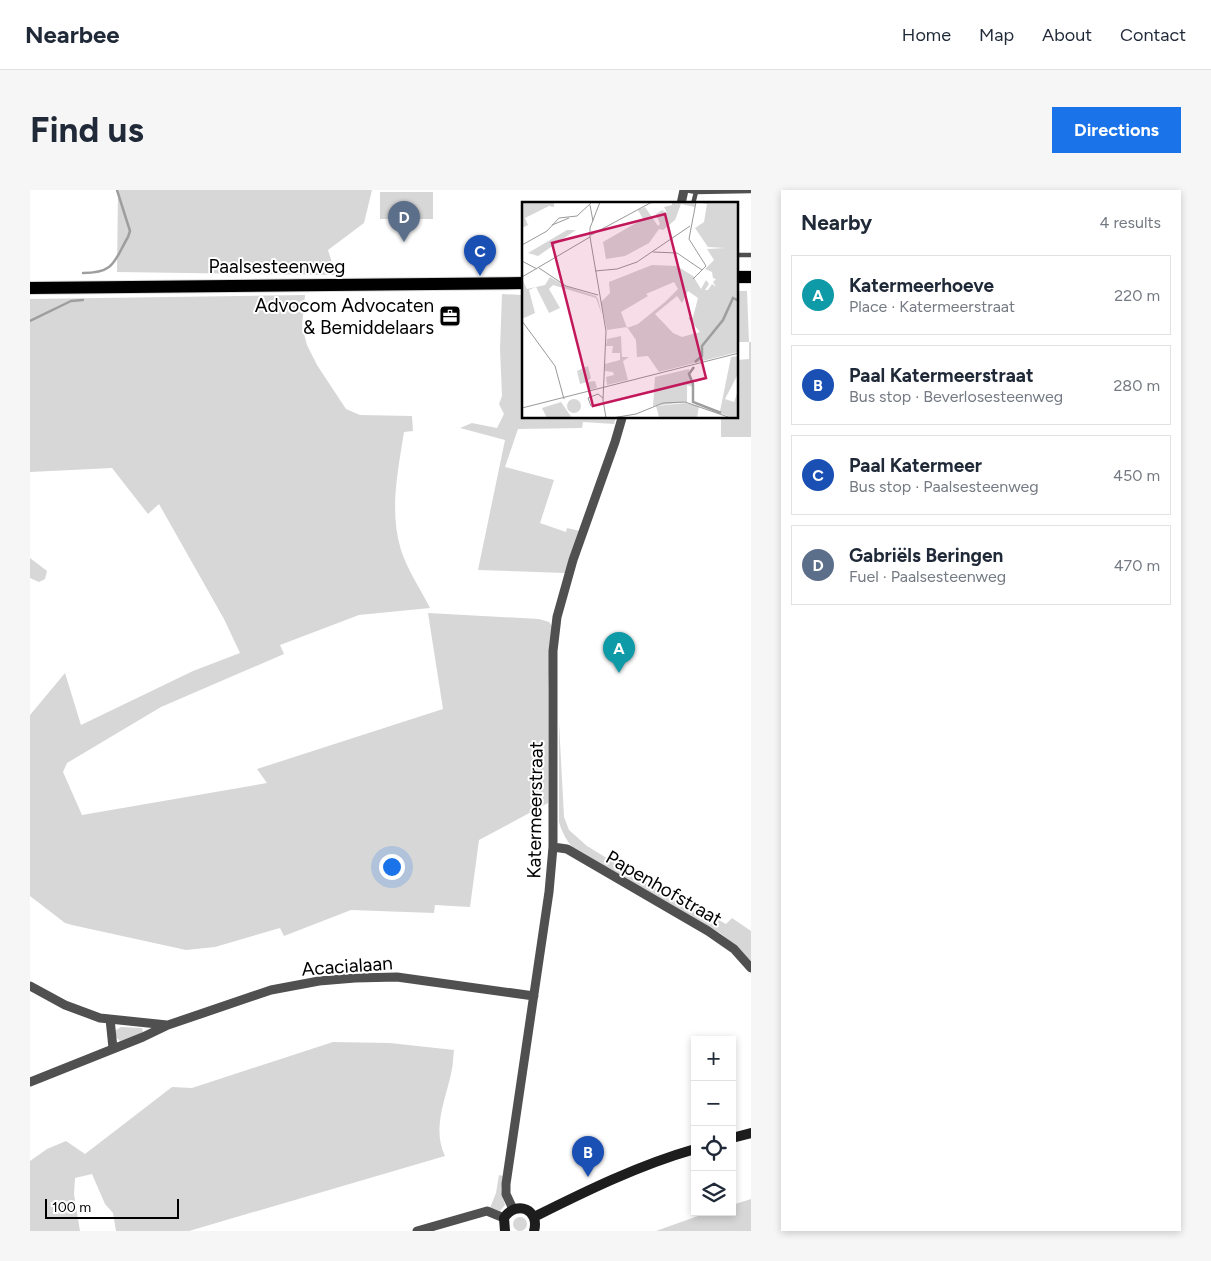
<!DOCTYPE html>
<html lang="en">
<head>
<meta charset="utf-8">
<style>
  :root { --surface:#fff; --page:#f6f6f7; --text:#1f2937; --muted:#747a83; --line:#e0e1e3; --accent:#1a73e8 }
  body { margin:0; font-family:Figtree,sans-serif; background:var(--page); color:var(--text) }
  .controls { position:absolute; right:15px; bottom:15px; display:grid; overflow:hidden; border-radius:0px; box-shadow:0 2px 8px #0003 }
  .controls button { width:45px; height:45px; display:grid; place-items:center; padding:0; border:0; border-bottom:1px solid var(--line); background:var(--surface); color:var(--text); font:25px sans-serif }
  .scale { position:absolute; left:15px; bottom:12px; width:134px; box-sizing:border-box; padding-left:5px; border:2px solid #000; border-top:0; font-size:14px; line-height:18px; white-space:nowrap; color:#000; -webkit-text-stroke:4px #fff; paint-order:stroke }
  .you { position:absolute; left:361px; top:676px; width:18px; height:18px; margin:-12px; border:4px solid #fff; border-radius:50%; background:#1a73e8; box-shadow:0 0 0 8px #1a73e833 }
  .badge { display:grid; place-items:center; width:32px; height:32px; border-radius:50%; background:var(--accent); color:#fff; font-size:16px; font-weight:700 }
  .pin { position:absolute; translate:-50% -41px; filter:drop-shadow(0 1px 2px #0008) }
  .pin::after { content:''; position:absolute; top:26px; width:18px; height:15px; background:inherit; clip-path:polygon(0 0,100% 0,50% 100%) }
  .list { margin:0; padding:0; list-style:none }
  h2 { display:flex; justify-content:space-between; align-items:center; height:65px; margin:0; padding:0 20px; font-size:21px }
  h2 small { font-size:16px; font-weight:400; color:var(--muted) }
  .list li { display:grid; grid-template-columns:32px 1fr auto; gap:15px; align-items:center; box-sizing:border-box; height:80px; margin:0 10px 10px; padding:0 10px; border:1px solid var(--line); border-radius:0px }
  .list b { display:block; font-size:19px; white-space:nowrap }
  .list p { margin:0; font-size:16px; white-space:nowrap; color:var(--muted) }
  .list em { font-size:16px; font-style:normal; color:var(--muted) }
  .icon { flex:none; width:28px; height:28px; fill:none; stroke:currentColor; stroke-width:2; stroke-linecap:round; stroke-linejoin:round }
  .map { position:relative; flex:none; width:721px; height:1041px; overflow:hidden; border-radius:0px }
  header { display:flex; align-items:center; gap:30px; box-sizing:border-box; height:70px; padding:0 25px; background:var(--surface); border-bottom:1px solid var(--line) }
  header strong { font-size:24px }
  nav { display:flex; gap:28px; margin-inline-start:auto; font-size:18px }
  .intro { display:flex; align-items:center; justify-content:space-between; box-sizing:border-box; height:120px; padding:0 30px }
  h1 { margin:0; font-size:35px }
  .button { padding:12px 22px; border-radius:0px; background:var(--accent); color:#fff; font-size:18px; font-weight:700 }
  main { display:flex; gap:30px; padding:0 30px }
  aside { flex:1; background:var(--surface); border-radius:0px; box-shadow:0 2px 8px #0003 }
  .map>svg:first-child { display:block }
  .green { fill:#d7d7d7 }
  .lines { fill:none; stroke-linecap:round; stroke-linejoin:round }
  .stream { stroke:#9e9e9e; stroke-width:2.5 }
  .primary-casing { stroke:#dbdbdb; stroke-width:14 }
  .lane { stroke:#505050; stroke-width:4.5 }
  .street { stroke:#505050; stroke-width:9 }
  .secondary { stroke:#1d1d1d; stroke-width:10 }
  .primary { stroke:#000; stroke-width:12 }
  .labels { text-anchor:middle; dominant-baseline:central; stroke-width:4; stroke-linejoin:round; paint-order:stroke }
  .street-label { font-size:19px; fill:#000; stroke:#fff }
  .poi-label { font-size:19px; fill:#000; stroke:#fff; text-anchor:end }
  .inset-river { fill:none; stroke:#9e9e9e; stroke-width:2.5 }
  .inset-road { fill:none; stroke:#999; stroke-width:1 }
  .view { fill:#c2185b; fill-opacity:0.15; stroke:#c2185b; stroke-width:2.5 }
  .inset-edge { fill:none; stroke:#000; stroke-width:2.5 }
</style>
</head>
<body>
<header>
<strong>Nearbee</strong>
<nav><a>Home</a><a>Map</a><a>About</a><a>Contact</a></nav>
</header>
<div class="intro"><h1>Find us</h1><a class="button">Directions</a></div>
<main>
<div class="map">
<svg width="721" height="1041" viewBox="0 0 721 1041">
  <rect width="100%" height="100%" fill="#fff"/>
  <!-- green -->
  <path class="green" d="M88,0H342L334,33L298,60L306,85L87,82Z
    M350,2H403V29H350Z
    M707,101H717L719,152H721V247H691V228H707V170L719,169V152H707Z
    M472,104L493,105V228H586L584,234L553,232L552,238L488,239L475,277L524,290L510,333L536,342L537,338L550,341L535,383L448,380L475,250L430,238L442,233L467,238L474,224L469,214L472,206L470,159Z
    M275,105L272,136L277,155L287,175L316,219L330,225L382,226L383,241L374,242C368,281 359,320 371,360C377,379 391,400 400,418L329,425L250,455L254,464L131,517L37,573L33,582L52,625L237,593L227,579L413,519L398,423L509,429L519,432L522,436L518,499V613L449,650L440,717L405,715L404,723L321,720L254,746L250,738L185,757L156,760L42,735L35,733L0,706V525L35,483L51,535L163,481L210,463L194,429L129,314L118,324L82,278L0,282V109Z
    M0,368L17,381L15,389L9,392L0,388Z
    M529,532L534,627L539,640L557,656L627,699L665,717L696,734L702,728L721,741V771L710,759L690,743L545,661C537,651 532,643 529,632Z
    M91,837L112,838L113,842L111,844L90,851L86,847V840Z
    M303,852L360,853L424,860C423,868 423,876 421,884C415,911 402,939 415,966L159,1041H86L83,1023L75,1014L62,984L45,988L44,1004L50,1041H0V971L17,959L36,951L55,964L142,897L162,898Z
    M469,985L473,986L471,1000L475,1015L470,1021L460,1018L466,1003Z
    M721,1009V1041H626L679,1022H702V1015Z
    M483 1034a7 7 0 1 1 14 0a7 7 0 1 1-14 0Z"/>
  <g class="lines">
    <!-- stream -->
    <path class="stream" d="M53,83C85,83 84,71 98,47L100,41L87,0
      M0,131L41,111L53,110"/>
    <!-- primary casing -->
    <g class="primary-casing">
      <path id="primary" d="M707,87H721
        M0,98L493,93"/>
    </g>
    <!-- lane -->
    <path class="lane" d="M655,0L666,2L721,1
      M663,14L666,2
      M707,65H721"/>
    <!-- street -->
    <path class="street" d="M651,14L654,0
      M523,657L537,659L678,741L704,759L721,778
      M0,796L35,815L70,828L137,835
      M80,829L83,858
      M0,892L113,847L138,835L241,800L289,791L325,788L367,787L504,806
      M483,1019L476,1004V994L519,702L523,657V461L527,427L543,370L585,252L592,228
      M387,1041L457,1021L474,1028"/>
    <!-- secondary -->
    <path class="secondary" d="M702,948L721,943
      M504,1027C556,1001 609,975 665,959
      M475,1041L474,1028C487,1009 510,1020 504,1041"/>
    <!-- primary -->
    <use href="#primary" class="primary"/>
  </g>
  <!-- icons -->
  <defs>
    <g id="office-square" transform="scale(1.125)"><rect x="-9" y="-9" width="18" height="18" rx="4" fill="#000" stroke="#fff"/><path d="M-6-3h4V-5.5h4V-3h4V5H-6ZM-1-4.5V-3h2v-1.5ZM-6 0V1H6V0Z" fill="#fff"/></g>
  </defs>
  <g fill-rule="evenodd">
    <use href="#office-square" x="420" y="126"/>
  </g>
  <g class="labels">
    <!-- street labels -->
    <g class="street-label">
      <text x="247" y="76">Paalsesteenweg</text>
      <text transform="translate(505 620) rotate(-89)">Katermeerstraat</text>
      <text transform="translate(634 698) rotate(30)">Papenhofstraat</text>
      <text transform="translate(317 776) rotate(-4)">Acacialaan</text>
    </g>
    <!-- poi labels -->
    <g class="poi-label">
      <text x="404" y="115">Advocom Advocaten<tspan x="404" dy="22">&amp; Bemiddelaars</tspan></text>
    </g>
  </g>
  <!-- overview -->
  <g transform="translate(492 12)">
    <rect width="216" height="216" fill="#fff"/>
    <path d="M0,0H32V5L27,4L3,16L6,23L0,26ZM150,0L173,1V5L159,2L153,18L141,28L137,27L127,41L103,54L84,57L81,40L121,17L116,8L123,5L136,24L138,22L134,12L140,8L145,11L142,5L150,3ZM174,0H216V150L137,170L126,154L115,155L114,138L105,125L85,128L79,100L88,91L87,80L130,63L155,64L171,74L179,87L184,78L187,82L183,88H186L190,82L194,85L191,80L194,77L191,76L190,70L183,67L192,58L185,47L203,46L186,45L173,26L182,20L185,2ZM152,80L156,87L143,100L116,122L105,126L99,110L126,94L124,92ZM166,89L176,96L171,115L166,116L178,130L160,135L151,131L133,112L155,94L160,101ZM45,28H54L16,54L6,51ZM28,75L43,84L74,94L76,97L80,113L74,96L31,83L27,87L38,106L27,111L14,85L7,88L13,111L0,117V77L5,87L23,83ZM99,134L100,155H107L101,159L106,178L85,183L84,175L92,173L91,170L83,169V162L98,158V151H90L91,144H84L85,137ZM216,154V172L203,197L212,200L216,189V216H211L179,204L198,209L209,155ZM66,164L69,176L65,180L73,179L75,186L67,188L65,180L58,182L55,169ZM167,167L171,185L165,183V200L131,204L133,175ZM45 204a7 7 0 1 1 14 0a7 7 0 1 1-14 0ZM39,200L50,216H25L20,206ZM164,201L177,204L175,216H132L137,215L134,204Z" fill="#d7d7d7" fill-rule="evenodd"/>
    <path class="inset-river" d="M173,160L180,154V144L201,118L211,96L217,99M172,165L167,172L171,182V200L199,211"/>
    <path class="inset-road" d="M68,3L71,19M30,23L47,16M69,33L130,0M68,35L84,129L81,198L84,216M0,43L25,29L37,16L55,14L70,0M131,50L155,51L180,68M0,59L15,67M17,66L44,84L76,93M73,69L95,67L115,60L168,24M0,75L68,35V26L78,0M171,77L184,64L167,37L174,0M0,119L33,164L42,197M81,196L76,192L66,196L69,204L81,202M0,206L217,151M90,216L114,212L141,201L163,200L209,216"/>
    <path class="view" d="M143,12L184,176L71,204L30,41Z"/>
    <rect width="216" height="216" class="inset-edge"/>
  </g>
</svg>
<div class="controls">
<button>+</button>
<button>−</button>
<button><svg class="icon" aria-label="locate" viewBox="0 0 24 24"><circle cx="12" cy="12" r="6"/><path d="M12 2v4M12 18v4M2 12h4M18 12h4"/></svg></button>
<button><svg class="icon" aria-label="layers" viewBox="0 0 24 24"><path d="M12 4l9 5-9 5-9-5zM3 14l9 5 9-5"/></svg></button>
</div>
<div class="scale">100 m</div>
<div class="you"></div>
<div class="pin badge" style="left:589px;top:483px;background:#0f9aa8">A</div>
<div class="pin badge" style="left:558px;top:987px;background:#1a4fb4">B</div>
<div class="pin badge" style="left:450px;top:86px;background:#1a4fb4">C</div>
<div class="pin badge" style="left:374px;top:52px;background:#5c6f8a">D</div>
</div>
<aside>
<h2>Nearby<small>4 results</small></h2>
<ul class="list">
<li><span class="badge" style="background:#0f9aa8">A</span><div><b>Katermeerhoeve</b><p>Place · Katermeerstraat</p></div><em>220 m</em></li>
<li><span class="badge" style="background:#1a4fb4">B</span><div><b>Paal Katermeerstraat</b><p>Bus stop · Beverlosesteenweg</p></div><em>280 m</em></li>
<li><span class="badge" style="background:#1a4fb4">C</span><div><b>Paal Katermeer</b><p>Bus stop · Paalsesteenweg</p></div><em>450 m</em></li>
<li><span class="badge" style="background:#5c6f8a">D</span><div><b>Gabriëls Beringen</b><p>Fuel · Paalsesteenweg</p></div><em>470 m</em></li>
</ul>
</aside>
</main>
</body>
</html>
